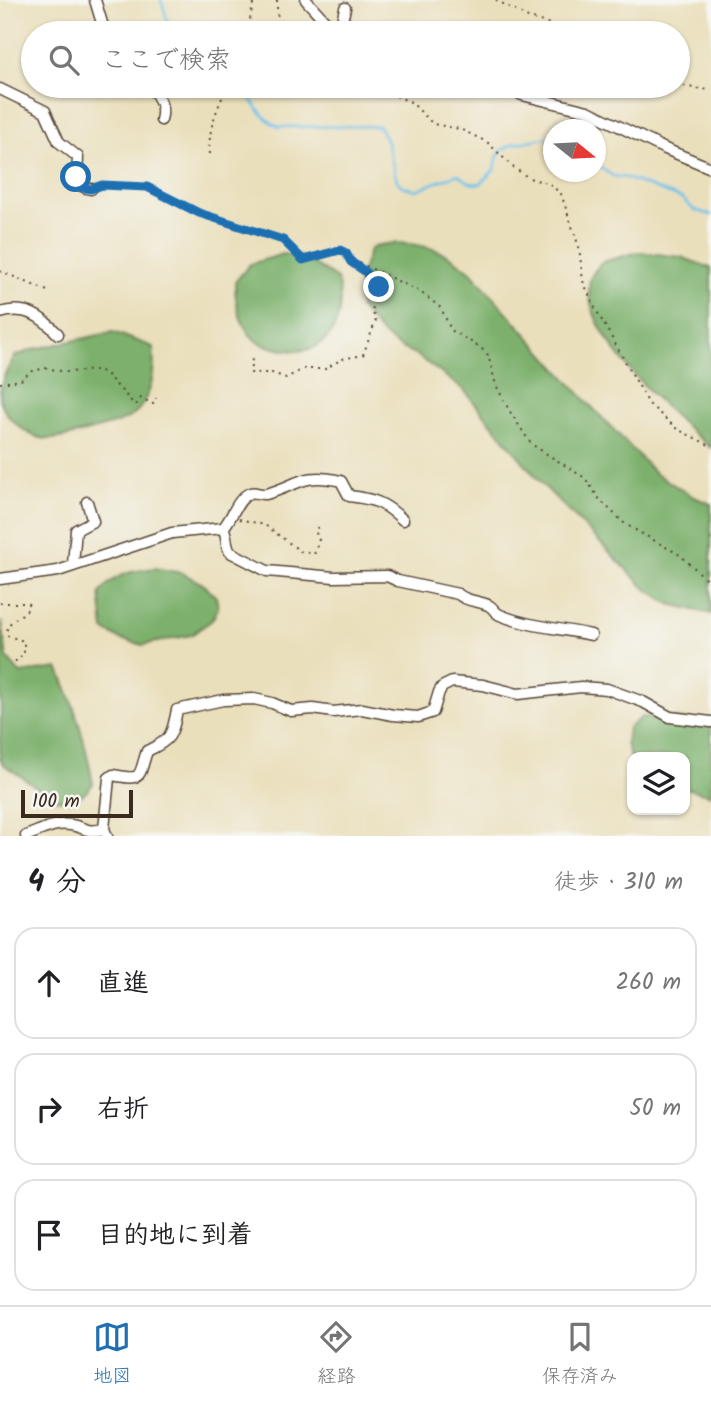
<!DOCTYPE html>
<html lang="ja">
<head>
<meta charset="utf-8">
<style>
  :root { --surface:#fff; --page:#f2f2f2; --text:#202124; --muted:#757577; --line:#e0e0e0; --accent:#1f6fb2 }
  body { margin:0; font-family:Kalam,"Klee One",sans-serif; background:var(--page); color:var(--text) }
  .controls { position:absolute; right:21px; bottom:21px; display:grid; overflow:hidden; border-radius:14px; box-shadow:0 2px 5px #0004 }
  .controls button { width:63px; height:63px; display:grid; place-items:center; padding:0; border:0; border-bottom:2px solid var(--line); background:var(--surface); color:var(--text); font:35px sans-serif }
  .compass { position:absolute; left:543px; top:119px; width:63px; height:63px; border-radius:50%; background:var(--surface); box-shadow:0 2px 5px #0004; rotate:108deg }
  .scale { position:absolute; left:21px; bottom:18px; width:112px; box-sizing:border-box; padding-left:7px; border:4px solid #3b2a1e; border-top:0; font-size:19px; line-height:24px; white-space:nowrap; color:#3b2a1e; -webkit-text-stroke:5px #f6f6f2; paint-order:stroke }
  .stop { position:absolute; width:21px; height:21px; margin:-16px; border:5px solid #1f6fb2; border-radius:50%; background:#fff }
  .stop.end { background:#1f6fb2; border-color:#fff; box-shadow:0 2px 7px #0008 }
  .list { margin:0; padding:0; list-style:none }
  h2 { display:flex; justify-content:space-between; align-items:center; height:91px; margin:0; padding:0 28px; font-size:30px }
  h2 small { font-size:23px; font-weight:400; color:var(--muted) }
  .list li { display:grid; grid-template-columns:46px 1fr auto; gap:21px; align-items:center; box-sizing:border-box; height:112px; margin:0 14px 14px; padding:0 14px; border:2px solid var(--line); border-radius:21px }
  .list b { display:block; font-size:26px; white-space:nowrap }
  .list em { font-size:23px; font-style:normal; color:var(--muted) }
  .icon { flex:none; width:38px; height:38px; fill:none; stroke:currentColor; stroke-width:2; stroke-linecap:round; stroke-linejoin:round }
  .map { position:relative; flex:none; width:711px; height:836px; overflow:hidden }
  .search { position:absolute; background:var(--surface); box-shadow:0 2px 5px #0004; left:21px; right:21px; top:21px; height:77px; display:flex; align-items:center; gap:18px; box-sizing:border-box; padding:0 24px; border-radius:38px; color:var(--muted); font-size:26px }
  .sheet { height:469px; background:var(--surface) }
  nav { display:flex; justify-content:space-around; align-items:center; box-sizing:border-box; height:98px; border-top:2px solid var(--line); background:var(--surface); font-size:19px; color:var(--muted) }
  nav a { display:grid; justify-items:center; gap:4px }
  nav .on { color:var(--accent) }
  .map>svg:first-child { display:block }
  .forest { fill:#7bb06c; stroke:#5b6d45; stroke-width:2 }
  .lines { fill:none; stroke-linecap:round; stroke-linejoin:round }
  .stream { stroke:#6ec1ea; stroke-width:2.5 }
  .minor-casing { stroke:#554536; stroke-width:13 }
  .path { stroke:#554536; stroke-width:2; stroke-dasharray:2 5; stroke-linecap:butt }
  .minor { stroke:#fff; stroke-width:10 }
  .route { stroke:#1f6fb2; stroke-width:9 }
</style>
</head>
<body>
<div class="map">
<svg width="711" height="836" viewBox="0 0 711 836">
  <rect width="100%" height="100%" fill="#f6f6f2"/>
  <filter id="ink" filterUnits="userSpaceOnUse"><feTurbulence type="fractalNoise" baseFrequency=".0143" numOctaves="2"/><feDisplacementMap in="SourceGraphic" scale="14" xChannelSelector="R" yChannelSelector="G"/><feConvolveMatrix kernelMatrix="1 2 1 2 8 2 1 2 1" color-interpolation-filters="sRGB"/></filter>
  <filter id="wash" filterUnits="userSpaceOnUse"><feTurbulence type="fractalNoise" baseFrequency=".00686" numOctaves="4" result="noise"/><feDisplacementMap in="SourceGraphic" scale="28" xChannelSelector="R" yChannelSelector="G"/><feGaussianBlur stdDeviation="1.57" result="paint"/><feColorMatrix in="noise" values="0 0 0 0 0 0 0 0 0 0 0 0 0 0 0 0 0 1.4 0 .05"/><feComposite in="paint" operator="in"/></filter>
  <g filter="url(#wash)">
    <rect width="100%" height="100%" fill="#eadfbb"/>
    <!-- forest -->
    <path class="forest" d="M395,243C428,244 446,251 471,272L589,404L656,474L694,497L711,504V614L670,604L645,588L541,483L464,390L415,354L396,345L379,331L360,308L359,291L361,275L370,249L379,245Z
      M639,252L681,257L711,268V448C675,418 578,332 590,280C592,273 598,267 602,262Z
      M283,254L303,257L337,279C344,302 340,334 315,347C304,352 289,351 278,349C270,347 258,344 253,338C239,323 235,302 235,282L250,264Z
      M113,332L153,347C155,367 153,388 142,405C132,421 113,424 96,429C81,433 64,439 48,439C29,439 0,415 0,395C0,380 8,369 15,356L35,349Z
      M155,568L182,573L203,584L216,597L218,608L212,620L191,635L143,645L120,639L104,630L100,593C116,573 131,571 155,568Z
      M2,621L7,658L20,673L58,668C75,704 86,745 93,784L86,792L74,801L54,799L3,764L0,758Z
      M642,717H668L711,723V795L685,788V757H632V765L626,743L628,728Z"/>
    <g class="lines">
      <!-- stream -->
      <path class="stream" d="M161,0L170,28L175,33
        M242,86C252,101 262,119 279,127L379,126L386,139L397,181L402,186L416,190L458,174L470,183L480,184L495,169L497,158L502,150L513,144L554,136
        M596,165L613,176L626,178L683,199L694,210L711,215
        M0,834L13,836"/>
    </g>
  </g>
  <g filter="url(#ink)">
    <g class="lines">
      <!-- minor casing -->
      <g class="minor-casing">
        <path id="minor" d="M95,0L105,33
          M306,0L326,22L344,33
          M340,30L345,8
          M150,86C159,97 165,106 161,120
          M508,86L522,95L588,111L663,148L711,168
          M0,89L45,111L59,142L78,157C78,171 72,187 91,189
          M0,313C25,305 41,316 58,334
          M223,528C232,519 237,498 250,493C255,491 260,495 266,494C299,485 302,472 341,481L349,496C374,499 384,502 403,520
          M73,564L76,530L93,521L87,502
          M0,579L58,571L172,533L223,528C228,536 225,544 230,552L267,571L334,577L387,576L398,581L458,594C467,602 477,600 488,605C493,607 495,613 500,615C529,627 561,628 591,635
          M26,836C40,831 55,822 71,825C88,828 84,833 104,829
          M107,836L104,829L109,778L113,775C144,781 138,777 147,751C171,740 172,736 177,710L223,700L254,699L272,703L291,711L313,709L333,712L362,709L393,715L418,717L433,712L439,692L442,687L452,682L483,685L518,694L581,687L607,689L643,702L670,717L711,722"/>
      </g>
      <!-- path -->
      <path class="path" d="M277,0V14L283,27L298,33
        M496,0L528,18L551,24L571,33
        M247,33L254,0
        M678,82L686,87L711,90
        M358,86H360
        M370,86L411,102L433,124L460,129L487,142L513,167L529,178L550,184L561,194L579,247L583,281L595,308L649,404L677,429L711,446
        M210,154C207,129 218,108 227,86
        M100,186L147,187L199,213L254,229L283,240L303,259L340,250L346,253L351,262L366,272L371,282L379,287L372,311L376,320L363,355L342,359L325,369H303L286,378L272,373H250L252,359
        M353,260L419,291L441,308L451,330L481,348L488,355L496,385L509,410L531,444L585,478L600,500L625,524L680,555L711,583
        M0,271L50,292
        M0,383L21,380L30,372L45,368L66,372L99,370L106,374L134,404H137L141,398L153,404L156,398
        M239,519L265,525L300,551L315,553L319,539L315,531L319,525
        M0,603H28L29,607C21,619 9,617 6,633L8,636L24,641V655L17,658L15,663"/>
      <!-- minor -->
      <use href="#minor" class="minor"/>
    </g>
  </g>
  <g class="lines" filter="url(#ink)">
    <!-- route -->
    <path class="route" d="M76,177L84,188L91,189L102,185L147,187L199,213L283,240L303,260L340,250L346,253L351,262L366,272L371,282L379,287"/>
  </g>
</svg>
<div class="controls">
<button><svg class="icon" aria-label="layers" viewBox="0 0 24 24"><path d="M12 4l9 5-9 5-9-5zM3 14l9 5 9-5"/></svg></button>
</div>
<svg class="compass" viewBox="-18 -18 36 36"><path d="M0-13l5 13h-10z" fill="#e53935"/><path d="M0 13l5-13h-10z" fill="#757577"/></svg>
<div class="scale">100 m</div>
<div class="stop" style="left:76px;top:177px"></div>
<div class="stop end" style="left:379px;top:287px"></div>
<div class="search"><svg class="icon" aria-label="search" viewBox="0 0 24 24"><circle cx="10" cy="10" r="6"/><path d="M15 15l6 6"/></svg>ここで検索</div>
</div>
<section class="sheet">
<h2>4 分<small>徒歩 · 310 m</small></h2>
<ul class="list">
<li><svg class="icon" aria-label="ahead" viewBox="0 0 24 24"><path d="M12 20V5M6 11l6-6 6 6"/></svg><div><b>直進</b></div><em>260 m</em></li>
<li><svg class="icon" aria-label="right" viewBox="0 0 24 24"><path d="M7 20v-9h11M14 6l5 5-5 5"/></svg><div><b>右折</b></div><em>50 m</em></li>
<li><svg class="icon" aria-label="arrive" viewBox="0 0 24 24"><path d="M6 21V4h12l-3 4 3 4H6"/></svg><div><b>目的地に到着</b></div></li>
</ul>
</section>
<nav>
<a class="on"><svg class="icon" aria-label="map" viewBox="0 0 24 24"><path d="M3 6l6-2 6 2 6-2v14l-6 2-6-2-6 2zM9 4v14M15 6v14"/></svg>地図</a>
<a><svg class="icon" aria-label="directions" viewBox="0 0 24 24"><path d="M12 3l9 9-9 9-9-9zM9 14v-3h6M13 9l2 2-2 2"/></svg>経路</a>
<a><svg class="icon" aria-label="saved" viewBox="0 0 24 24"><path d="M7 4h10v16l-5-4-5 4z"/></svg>保存済み</a>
</nav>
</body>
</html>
